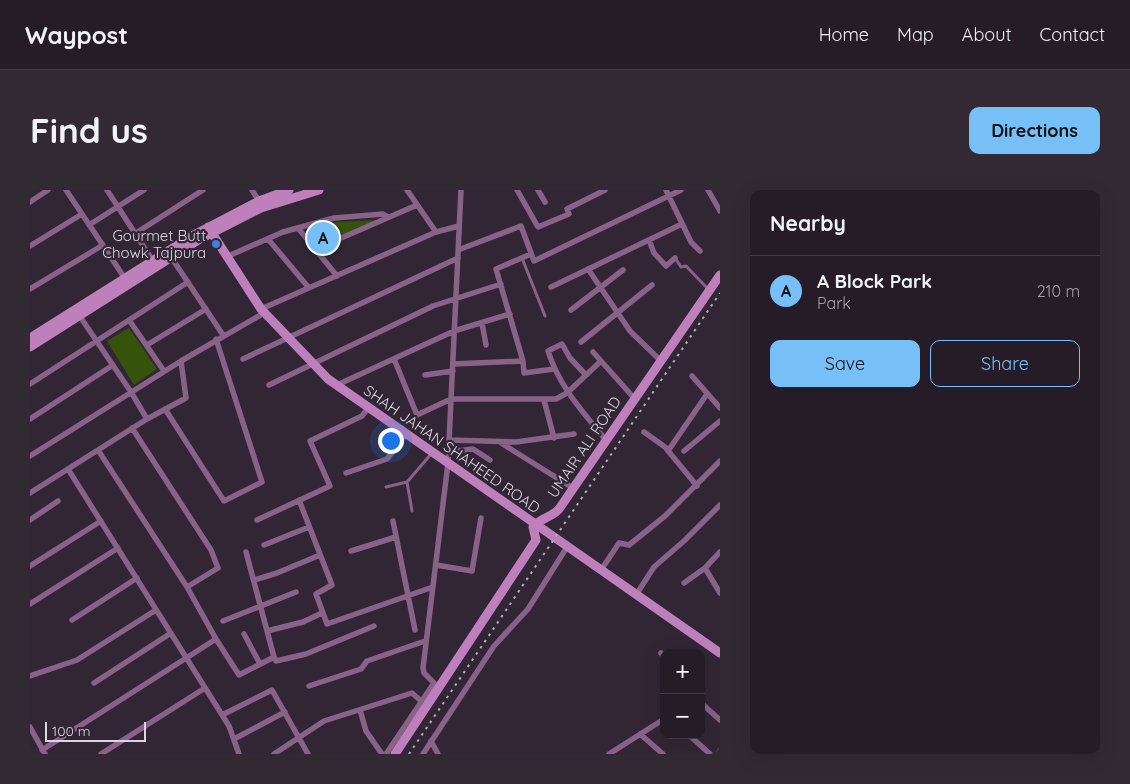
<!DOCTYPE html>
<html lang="en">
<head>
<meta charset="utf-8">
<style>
  :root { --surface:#261c28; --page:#322934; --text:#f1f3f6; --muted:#a4a1a8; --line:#423a45; --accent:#77bff7 }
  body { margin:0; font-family:Quicksand,sans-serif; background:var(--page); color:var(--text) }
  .controls { position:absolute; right:15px; bottom:15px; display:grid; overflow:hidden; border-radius:10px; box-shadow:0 5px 20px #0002 }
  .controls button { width:45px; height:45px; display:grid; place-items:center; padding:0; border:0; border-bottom:1px solid var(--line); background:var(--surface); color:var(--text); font:25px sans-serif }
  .scale { position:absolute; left:15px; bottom:12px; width:101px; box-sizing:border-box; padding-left:5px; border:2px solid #ddd5e0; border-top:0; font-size:14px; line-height:18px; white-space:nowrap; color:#ddd5e0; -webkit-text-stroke:4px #322636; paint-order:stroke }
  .you { position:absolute; left:360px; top:250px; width:18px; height:18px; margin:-12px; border:4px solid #fff; border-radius:50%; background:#1a73e8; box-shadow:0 0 0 8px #1a73e833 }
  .badge { display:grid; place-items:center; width:32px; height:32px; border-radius:50%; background:var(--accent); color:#111; font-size:16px; font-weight:700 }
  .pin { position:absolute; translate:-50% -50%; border:2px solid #fff; box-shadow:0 1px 5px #0006 }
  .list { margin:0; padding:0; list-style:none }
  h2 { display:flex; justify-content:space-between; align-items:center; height:65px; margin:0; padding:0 20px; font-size:21px }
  h2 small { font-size:16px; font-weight:400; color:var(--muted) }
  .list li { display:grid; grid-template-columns:32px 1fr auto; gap:15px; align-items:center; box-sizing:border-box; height:70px; padding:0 20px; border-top:1px solid var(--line) }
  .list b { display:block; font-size:19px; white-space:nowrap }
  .list p { margin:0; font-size:16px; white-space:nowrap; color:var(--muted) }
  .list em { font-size:16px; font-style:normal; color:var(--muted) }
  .actions { display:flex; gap:10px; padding:15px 20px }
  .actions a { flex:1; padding:11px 0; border:1px solid var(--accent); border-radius:10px; text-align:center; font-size:18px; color:var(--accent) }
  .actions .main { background:var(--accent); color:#111 }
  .map { position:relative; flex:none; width:690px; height:564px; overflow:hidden; border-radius:10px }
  header { display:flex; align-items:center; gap:30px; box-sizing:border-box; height:70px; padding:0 25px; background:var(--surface); border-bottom:1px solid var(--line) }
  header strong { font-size:24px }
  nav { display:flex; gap:28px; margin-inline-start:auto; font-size:18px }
  .intro { display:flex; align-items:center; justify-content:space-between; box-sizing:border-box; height:120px; padding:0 30px }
  h1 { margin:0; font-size:35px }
  .button { padding:12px 22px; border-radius:10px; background:var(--accent); color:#111; font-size:18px; font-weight:700 }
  main { display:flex; gap:30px; padding:0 30px }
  aside { flex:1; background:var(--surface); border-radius:10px; box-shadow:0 5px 20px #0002 }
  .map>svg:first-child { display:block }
  .green { fill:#36530c }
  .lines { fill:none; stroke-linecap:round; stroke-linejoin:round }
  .lane { stroke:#896287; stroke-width:3 }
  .street { stroke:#896287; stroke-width:5.5 }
  .secondary { stroke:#be80bb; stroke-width:9 }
  .rail { stroke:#b6adb9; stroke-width:2; stroke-dasharray:2.5 5; stroke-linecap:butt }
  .shop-dot { fill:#3f7fe0; stroke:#322636; stroke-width:2 }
  .labels { text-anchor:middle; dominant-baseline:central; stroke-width:4.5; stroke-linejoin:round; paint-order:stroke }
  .poi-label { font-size:15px; fill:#ddd5e0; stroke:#322636; text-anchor:end }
  .street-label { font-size:15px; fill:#ddd5e0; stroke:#322636 }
</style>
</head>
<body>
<header>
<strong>Waypost</strong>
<nav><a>Home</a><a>Map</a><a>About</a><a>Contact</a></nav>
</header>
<div class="intro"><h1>Find us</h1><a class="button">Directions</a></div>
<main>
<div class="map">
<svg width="690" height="564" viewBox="0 0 690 564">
  <rect width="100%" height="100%" fill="#322636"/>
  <!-- green -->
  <path class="green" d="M349,30L288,54L277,42L306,32Z
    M99,138L127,179L104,195L77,151Z"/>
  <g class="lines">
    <!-- lane -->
    <path class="lane" d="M492,68L515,126
      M645,68L651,77L656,76L679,100
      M377,292L382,321
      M356,297L377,292L402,263"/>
    <!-- street -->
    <path class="street" d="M36,0L96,90
      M77,0L123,71
      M222,0L229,11
      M377,0L406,42
      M487,0L508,37L539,24L537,19L575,0
      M508,0L515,12
      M636,0L661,52L670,61
      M678,0L690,21
      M0,12L18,0
      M59,35L114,0
      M268,38L307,86
      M106,43L173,0
      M238,49L279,98
      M619,50L624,63L636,76L645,68
      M0,56L52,24
      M286,59L387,15
      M428,60L491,36L504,71L651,0
      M501,64L466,79L493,171L494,183L524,179
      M141,67L193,145
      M196,67L253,42L304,28L353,24L358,27
      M558,79L600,141L631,171
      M521,97L652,34
      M0,99L73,55
      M231,119L406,42L429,36
      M541,120L593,80
      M49,125L101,202L117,229
      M99,130L134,181
      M452,133L456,155
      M551,152L622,95
      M117,155L176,119
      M563,162L604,208
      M213,169L428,68
      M364,169L387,225L421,209H526L537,203L571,171
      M423,174L493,171
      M395,185L423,181
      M556,185L540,168L532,154L518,161C529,196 552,221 575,249
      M662,186L690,218
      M0,194L158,92
      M239,195L403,116L471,94
      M307,195L424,141L480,124
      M514,210L524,248
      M135,219L194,311L232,292L186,149
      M0,229L83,175
      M102,238L181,360L188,378L157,397
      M614,242L635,257L667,296
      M419,250L486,252L544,244
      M471,253L543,298
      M68,260L157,397L186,449L209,485L244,467L216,362
      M638,261L677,204
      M654,261L690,231
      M419,262L443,259L460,270
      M0,266L151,171
      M38,279L199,536L209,564
      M316,283L357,269L376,244
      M0,303L117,229L156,208L151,171L234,123
      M269,310L302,395L286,404L297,434L403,397
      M0,330L28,311
      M227,330L300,296L280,251L332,226L338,218
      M363,331L385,440
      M234,355L279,337
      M321,361L366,347
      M406,375L442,381L451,328
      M0,376L71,331
      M675,378L690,403
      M571,380L589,353L599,355L635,326L690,271
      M224,390L247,383L290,365
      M654,393L675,378L690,362
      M606,405L624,377L654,351L690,315
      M0,414L88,358
      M42,430L107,388
      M193,431L266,402
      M237,441L273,432L292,423
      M214,444L230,474
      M631,463L634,466
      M244,467L246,471L276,464L344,436
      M0,486L47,470L126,420
      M64,493L141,443
      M279,496L331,479L337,471L395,451
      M671,513L690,530
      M330,520L336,541L352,564
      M192,525L242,500L278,564
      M0,537L15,564
      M610,544L633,564
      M659,545L680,564
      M204,549L255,522
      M401,551L408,564
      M12,560L186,449
      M71,564L175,498
      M244,564L294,531L382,503L391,511
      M356,564L404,493L394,483L393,478L418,273L431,0
      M393,564L464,456L498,419L537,357
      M579,564L634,529
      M688,564L690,561"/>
    <!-- secondary -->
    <path class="secondary" d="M178,37L231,119L298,189L690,463
      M0,148L162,46L229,11L259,0
      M0,157L170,49L231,18L289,0
      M365,564L506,350L503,337C510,328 521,328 529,319L690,85"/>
    <!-- rail -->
    <path class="rail" d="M379,564L690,103"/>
  </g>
  <!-- markers -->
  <circle class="shop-dot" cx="186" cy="54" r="5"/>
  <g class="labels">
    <!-- poi labels -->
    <g class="poi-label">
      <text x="176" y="45">Gourmet Butt<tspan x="176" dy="17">Chowk Tajpura</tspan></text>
    </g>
    <!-- street labels -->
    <g class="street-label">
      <text transform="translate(554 257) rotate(-56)">UMAIR ALI ROAD</text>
      <text transform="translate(422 259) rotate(35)">SHAH JAHAN SHAHEED ROAD</text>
    </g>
  </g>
</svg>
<div class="controls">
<button>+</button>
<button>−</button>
</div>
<div class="scale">100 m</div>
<div class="you"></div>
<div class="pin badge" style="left:293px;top:48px">A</div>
</div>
<aside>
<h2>Nearby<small></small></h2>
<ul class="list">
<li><span class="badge">A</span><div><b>A Block Park</b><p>Park</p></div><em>210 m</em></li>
</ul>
<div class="actions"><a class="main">Save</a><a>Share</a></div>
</aside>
</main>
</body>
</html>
